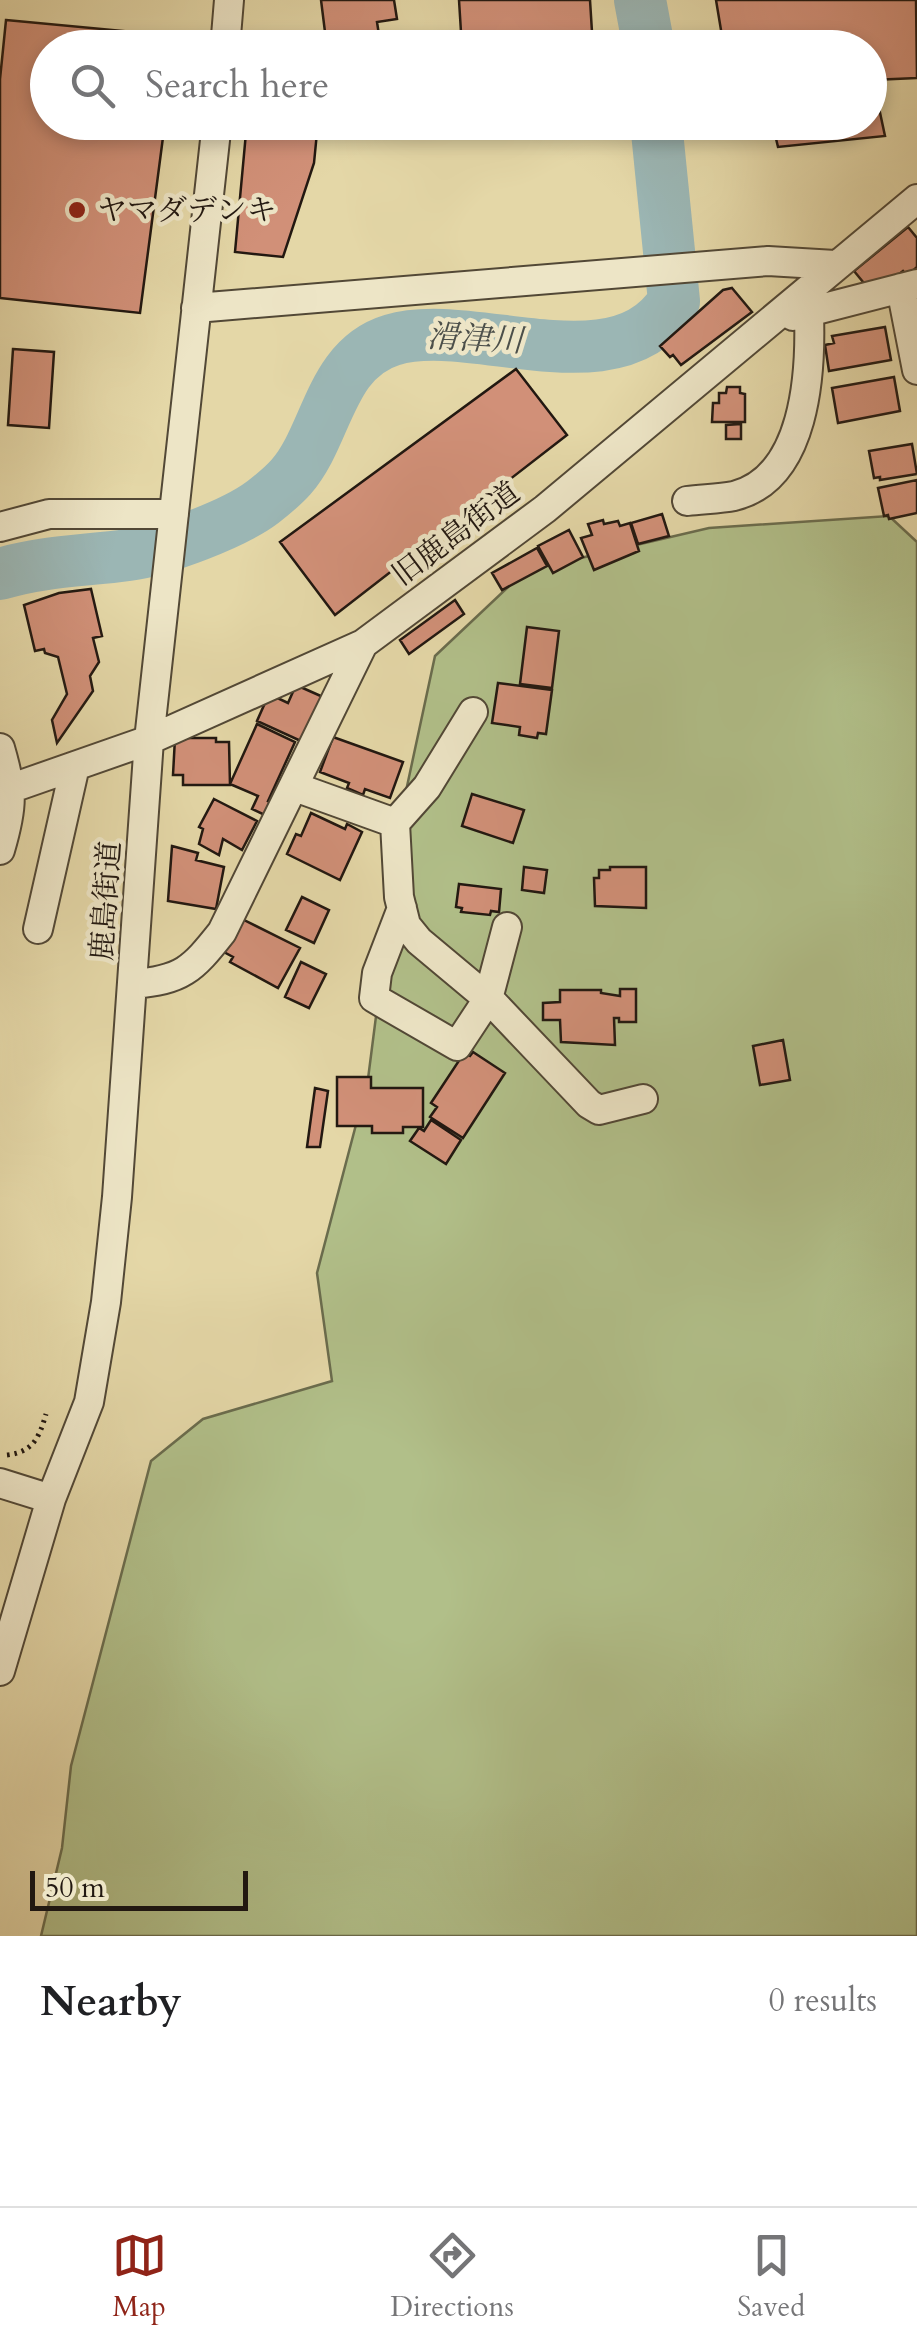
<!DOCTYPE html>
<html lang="en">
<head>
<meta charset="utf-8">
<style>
  :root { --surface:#fff; --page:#f6f6f6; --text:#202124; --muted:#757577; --line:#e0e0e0; --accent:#8f2418 }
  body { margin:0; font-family:Cardo,"Noto Serif JP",serif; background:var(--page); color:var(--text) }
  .scale { position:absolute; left:30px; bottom:25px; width:218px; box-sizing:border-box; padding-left:10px; border:5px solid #221811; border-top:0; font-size:28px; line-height:35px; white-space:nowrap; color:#221811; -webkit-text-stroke:8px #ede5c6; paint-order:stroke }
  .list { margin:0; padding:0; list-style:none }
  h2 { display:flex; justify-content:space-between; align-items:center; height:130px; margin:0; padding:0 40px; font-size:42px }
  h2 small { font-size:32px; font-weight:400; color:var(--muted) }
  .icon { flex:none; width:55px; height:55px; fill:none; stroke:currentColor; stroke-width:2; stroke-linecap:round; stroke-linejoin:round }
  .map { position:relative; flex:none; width:917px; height:1936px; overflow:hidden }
  .search { position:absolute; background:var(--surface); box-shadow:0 5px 15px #0003; left:30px; right:30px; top:30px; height:110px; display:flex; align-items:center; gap:25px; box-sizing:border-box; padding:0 35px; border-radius:55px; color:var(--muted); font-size:38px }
  .sheet { height:270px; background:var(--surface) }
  nav { display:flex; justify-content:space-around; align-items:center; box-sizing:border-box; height:140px; border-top:2px solid var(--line); background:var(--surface); font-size:28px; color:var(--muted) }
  nav a { display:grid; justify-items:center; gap:5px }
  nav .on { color:var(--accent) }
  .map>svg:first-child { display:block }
  .green { fill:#b1bf89; stroke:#6a6c4d; stroke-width:2.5 }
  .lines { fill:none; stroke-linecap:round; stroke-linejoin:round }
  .river { stroke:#9bb6b4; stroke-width:52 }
  .building { fill:#d19078; stroke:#221811; stroke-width:2.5 }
  .minor-casing { stroke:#524836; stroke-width:32 }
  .path { stroke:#221811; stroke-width:5; stroke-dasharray:2.5 5; stroke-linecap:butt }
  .minor { stroke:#ede5c6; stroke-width:28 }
  .poi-dot { fill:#8f2418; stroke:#ede5c6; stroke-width:4 }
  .labels { text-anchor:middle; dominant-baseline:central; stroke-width:9; stroke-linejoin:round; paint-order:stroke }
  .poi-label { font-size:30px; fill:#221811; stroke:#ede5c6; text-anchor:start }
  .street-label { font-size:30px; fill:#221811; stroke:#ede5c6 }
  .water-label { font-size:32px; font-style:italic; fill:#4c4f4a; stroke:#ede5c6 }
</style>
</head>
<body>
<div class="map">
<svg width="917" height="1936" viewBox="0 0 917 1936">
  <rect width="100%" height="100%" fill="#e4d7a7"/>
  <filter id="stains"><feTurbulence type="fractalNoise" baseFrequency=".002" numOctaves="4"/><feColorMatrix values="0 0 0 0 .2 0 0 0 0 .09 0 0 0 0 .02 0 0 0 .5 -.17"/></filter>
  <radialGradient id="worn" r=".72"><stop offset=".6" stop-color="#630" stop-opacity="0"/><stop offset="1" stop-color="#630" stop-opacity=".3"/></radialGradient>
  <!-- green -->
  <path class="green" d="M889,516L917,542V1936H41L62,1848L71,1766L151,1461L203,1419L332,1381L317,1273L368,1079L403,805L435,656L525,571L709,528Z"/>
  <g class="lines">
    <!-- river -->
    <path class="river" d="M640,0L649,48
      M0,574C42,561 85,561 128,555C164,550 234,524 263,502C272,495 283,486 291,477C328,435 329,359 392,340C472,315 617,392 674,301L656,122"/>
  </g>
  <!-- building -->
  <path class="building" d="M321,0H394L397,19L377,22L381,48H327Z
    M459,0H590L593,48H462Z
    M716,0H916L917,78L873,80L885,136L778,147L772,122H870V48H724Z
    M6,20L177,36L175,48H48V122H165L140,313L0,298V79Z
    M247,122H318L314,163L283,257L235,252Z
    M908,227L917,238V267L907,276L903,271L889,282L868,288L854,271Z
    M732,288L752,312L681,365L673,355L670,357L660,346L723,290Z
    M885,327L891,360L829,371L825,345L834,343L832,336Z
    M13,349L54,352L49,428L8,425Z
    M516,369L567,435L335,615L280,542Z
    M894,377L900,411L838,423L832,388Z
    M727,387H740V393L745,394V422H712L713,403H719V393H726Z
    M741,424V439H726V425Z
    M912,444L917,474L880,480V477L874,478L869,451Z
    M917,480V513L889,519L888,515L884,516L878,488Z
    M662,514L669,536L638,544L631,523Z
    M603,520L604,524L618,521L620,526L630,523L639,551L594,570L581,538L592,535L588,524Z
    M569,530L583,557L553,573L538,546Z
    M537,548L547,566L502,590L492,573Z
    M91,589L102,636L93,638L99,662L90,676L93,691L57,743L52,720L67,694L58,657L45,653L44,649L35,651L24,605L59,593Z
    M455,600L464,614L409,654L400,640Z
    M527,627L559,631L552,688L520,684Z
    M498,683L552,690L546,734L538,733L537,738L519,735L520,727L492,723Z
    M296,685L323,697L303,742L257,721L269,694L288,703Z
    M257,724L295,742L268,801L273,803L267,816L252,809L258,796L230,784Z
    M333,737L403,762L390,798L365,789L363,795L347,788L349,783L320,772Z
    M175,738H216V742H229L230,785H183V775H173Z
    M472,794L524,810L513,843L462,826Z
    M214,799L257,821L242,850L223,839L219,855L199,844L203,829L199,827Z
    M311,813L345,829L347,824L362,832L340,880L287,854L296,834L301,836Z
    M172,846L198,853L196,860L224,867L216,909L168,901Z
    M524,867L547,870L544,893L522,890Z
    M610,867H646V908L595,906L594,878H599V870H610Z
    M459,884L501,889L499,912L491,911L490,915L461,912L462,908L456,907Z
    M302,897L329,910L314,943L286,930Z
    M240,918L300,948L278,988L230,962L233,957L222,951Z
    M301,962L326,974L309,1008L285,997Z
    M620,989H636V1022H619V1018H614L615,1045L561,1042L560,1020H543V1003L560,1002V990H601V993L620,996Z
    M783,1040L790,1080L760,1085L753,1046Z
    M473,1052L505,1073L463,1138L430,1117L437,1107L431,1103L464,1053L470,1056Z
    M337,1077H371V1088H423V1127H403V1133H372V1126H337Z
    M315,1088L328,1091L320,1147H307Z
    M431,1120L461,1140L446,1164L410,1141L419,1128L424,1131Z"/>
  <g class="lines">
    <!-- minor casing -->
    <g class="minor-casing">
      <path id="minor" d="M225,48L229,0
        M901,288L917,370
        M196,308L768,261L835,265
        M793,316L917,284
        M687,501C702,499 719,499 734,496C806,478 811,373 809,314
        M0,527L49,514H174
        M473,712L427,787L395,823L399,897L406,925L419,941L492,1002L589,1104L599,1110L643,1099
        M0,748C13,792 13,806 0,850
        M295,787L395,823
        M12,788L149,740L363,644
        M402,908L377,973L374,998L457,1046L488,999L507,927
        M38,929L75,766
        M133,984C182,980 192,970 222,932L363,644L545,509L917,199
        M0,1483L51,1499
        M0,1671L51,1499L89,1402L106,1302L117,1197L149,740L217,122"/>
    </g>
    <!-- path -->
    <path class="path" d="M7,1455C33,1452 39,1438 46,1414"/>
    <!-- minor -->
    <use href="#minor" class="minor"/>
  </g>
  <!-- markers -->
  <circle class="poi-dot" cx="77" cy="210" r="10"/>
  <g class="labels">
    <!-- poi labels -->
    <g class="poi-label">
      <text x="97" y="210">ヤマダデンキ</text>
    </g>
    <!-- street labels -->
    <g class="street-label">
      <text transform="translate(456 534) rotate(-37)">旧鹿島街道</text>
      <text transform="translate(106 901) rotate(-86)">鹿島街道</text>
    </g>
    <!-- water labels -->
    <g class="water-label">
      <text transform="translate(475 339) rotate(3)">滑津川</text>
    </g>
  </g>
  <rect width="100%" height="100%" filter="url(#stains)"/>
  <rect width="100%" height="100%" fill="url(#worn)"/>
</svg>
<div class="scale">50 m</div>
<div class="search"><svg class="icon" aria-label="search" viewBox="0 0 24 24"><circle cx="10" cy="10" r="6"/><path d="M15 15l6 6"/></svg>Search here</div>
</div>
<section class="sheet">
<h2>Nearby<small>0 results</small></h2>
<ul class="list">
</ul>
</section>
<nav>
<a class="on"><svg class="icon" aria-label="map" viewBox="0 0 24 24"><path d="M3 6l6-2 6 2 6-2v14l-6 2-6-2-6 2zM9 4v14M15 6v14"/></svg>Map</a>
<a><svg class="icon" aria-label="directions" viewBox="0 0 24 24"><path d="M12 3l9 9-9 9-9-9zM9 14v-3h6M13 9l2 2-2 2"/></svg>Directions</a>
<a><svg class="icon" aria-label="saved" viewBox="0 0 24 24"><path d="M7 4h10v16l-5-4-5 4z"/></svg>Saved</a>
</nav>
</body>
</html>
